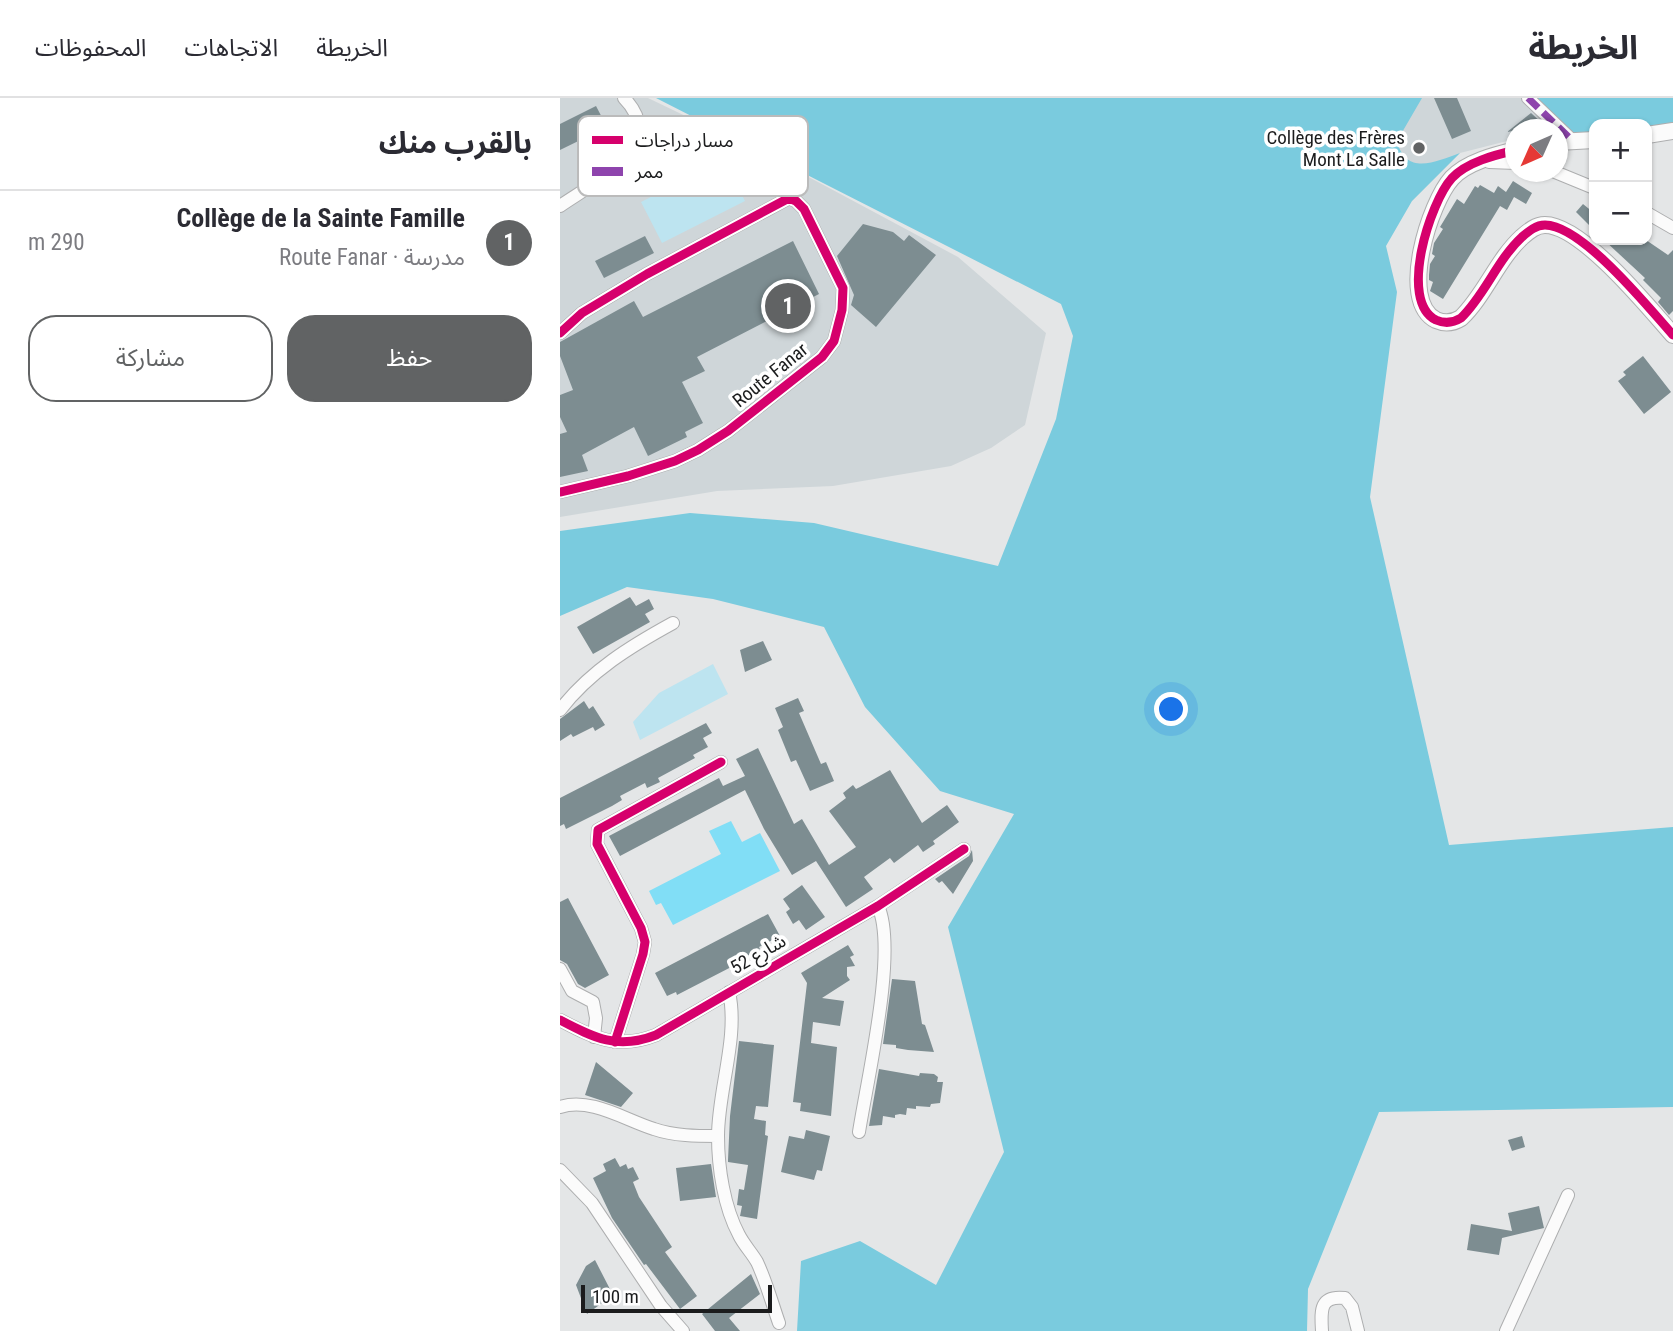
<!DOCTYPE html>
<html lang="ar">
<head>
<meta charset="utf-8">
<style>
  :root { --surface:#fff; --page:#f2f2f3; --text:#2b2b33; --muted:#7c7c81; --line:#e1e1e2; --accent:#616364 }
  body { margin:0; font-family:"Roboto Condensed","Noto Sans Arabic",sans-serif; background:var(--page); color:var(--text); direction:rtl }
  .controls { position:absolute; right:21px; top:21px; display:grid; overflow:hidden; border-radius:14px; box-shadow:0 2px 5px #0004 }
  .controls button { width:63px; height:63px; display:grid; place-items:center; padding:0; border:0; border-bottom:2px solid var(--line); background:var(--surface); color:var(--text); font:35px sans-serif }
  .compass { position:absolute; left:945px; top:21px; width:63px; height:63px; border-radius:50%; background:var(--surface); box-shadow:0 2px 5px #0004; rotate:225deg }
  .scale { position:absolute; left:21px; bottom:18px; width:191px; box-sizing:border-box; padding-left:7px; border:4px solid #1b1c1d; border-top:0; font-size:19px; line-height:24px; white-space:nowrap; color:#1b1c1d; -webkit-text-stroke:5px #fff; paint-order:stroke }
  .you { position:absolute; left:612px; top:612px; width:24px; height:24px; margin:-18px; border:5px solid #fff; border-radius:50%; background:#1a73e8; box-shadow:0 0 0 10px #1a73e833 }
  .badge { display:grid; place-items:center; width:46px; height:46px; border-radius:50%; background:var(--accent); color:#fff; font-size:23px; font-weight:700 }
  .pin { position:absolute; translate:-50% -50%; border:4px solid #fff; box-shadow:0 2px 7px #0006 }
  .list { margin:0; padding:0; list-style:none }
  h2 { display:flex; justify-content:space-between; align-items:center; height:91px; margin:0; padding:0 28px; font-size:30px }
  h2 small { font-size:23px; font-weight:400; color:var(--muted) }
  .list li { display:grid; grid-template-columns:46px 1fr auto; gap:21px; align-items:center; box-sizing:border-box; height:105px; padding:0 28px; border-top:2px solid var(--line) }
  .list b { display:block; font-size:26px; white-space:nowrap }
  .list p { margin:0; font-size:23px; white-space:nowrap; color:var(--muted) }
  .list em { font-size:23px; font-style:normal; color:var(--muted) }
  .actions { display:flex; gap:14px; padding:21px 28px }
  .actions a { flex:1; padding:16px 0; border:2px solid var(--accent); border-radius:28px; text-align:center; font-size:24px; color:var(--accent) }
  .actions .main { background:var(--accent); color:#fff }
  .map { position:relative; flex:none; width:1113px; height:1233px; overflow:hidden; direction:ltr }
  header { display:flex; align-items:center; gap:42px; box-sizing:border-box; height:98px; padding:0 35px; background:var(--surface); border-bottom:2px solid var(--line) }
  header strong { font-size:33px }
  nav { display:flex; gap:38px; margin-inline-start:auto; font-size:24px }
  main { display:flex }
  aside { flex:1; background:var(--surface) }
  .map>svg:first-child { display:block }
  .built { fill:#cfd6d9 }
  .green { fill:#bde4f0 }
  .forest { fill:#7acbde }
  .water { fill:#81def6 }
  .building { fill:#7d8d91 }
  .lines { fill:none; stroke-linecap:round; stroke-linejoin:round }
  .minor-casing { stroke:#adaeaf; stroke-width:14 }
  .tertiary-casing { stroke:#adaeaf; stroke-width:18 }
  .minor { stroke:#fbfbfb; stroke-width:12 }
  .tertiary { stroke:#fbfbfb; stroke-width:16 }
  .quiet { stroke:#8e44ad; stroke-width:7; stroke-dasharray:14 7; stroke-linecap:butt }
  .cycleway-casing { stroke:#fff; stroke-width:13 }
  .cycleway { stroke:#d6006c; stroke-width:9 }
  .poi-dot { fill:#616364; stroke:#fff; stroke-width:2.5 }
  .labels { text-anchor:middle; dominant-baseline:central; stroke-width:7; stroke-linejoin:round; paint-order:stroke }
  .poi-label { font-size:19px; fill:#1b1c1d; stroke:#fff; text-anchor:end }
  .street-label { font-size:19px; fill:#1b1c1d; stroke:#fff }
  .key { fill:#fff; stroke:#bbb; stroke-width:2 }
  .key-label { font-size:19px; fill:#1b1c1d }
</style>
</head>
<body>
<header>
<strong>الخريطة</strong>
<nav><a>الخريطة</a><a>الاتجاهات</a><a>المحفوظات</a></nav>
</header>
<main>
<div class="map">
<svg width="1113" height="1233" viewBox="0 0 1113 1233">
  <rect width="100%" height="100%" fill="#e4e6e7"/>
  <!-- built -->
  <path class="built" d="M0,0H88L215,61L398,159L486,235L465,327L431,350L391,368L273,388L157,393L0,419Z
    M684,0H1113V25L1034,26L998,32H956L955,41L900,55L852,103Z"/>
  <!-- green -->
  <path class="green" d="M164,62L185,103L102,145L81,104Z
    M153,566L168,596L80,642L73,624L99,595Z"/>
  <!-- forest -->
  <path class="forest" d="M96,0H862L837,43C846,79 877,63 900,55L852,103L826,148L837,194L810,399L889,747L1113,729V1009L819,1014L748,1191L747,1233H237L241,1163L300,1143L376,1187L444,1054L388,829L454,716L380,693L305,609L264,529L153,501L67,489L0,518V433L130,415L254,425L438,468L496,321L513,238L501,206Z
    M969,0H1113V25L1087,30V26H1034V34L1004,36Z"/>
  <!-- water -->
  <path class="water" d="M171,723L182,744L200,735L220,773L113,827L101,805L96,807L89,793L161,756L149,733Z"/>
  <!-- building -->
  <path class="building" d="M874,0H897L911,33L892,41Z
    M36,8L47,29L0,52V26Z
    M971,15L984,27L976,32H971V29L947,34Z
    M953,83L972,95L966,106L954,99L947,112L940,108L883,201L870,193L873,184L869,182V177L870,166L875,158L872,156L874,145L883,131L880,129L897,101L904,106L915,88L918,90L920,87L934,95L938,88L946,94Z
    M1023,106L1034,115V132L1016,114Z
    M303,126L333,134L344,143L349,137L376,157L316,229L291,207L294,197L277,158Z
    M85,138L94,155L44,180L35,163Z
    M1044,142H1086L1108,157L1113,152V213L1109,217L1098,204L1101,200L1083,182L1085,180Z
    M233,143L259,196L137,259L145,273L122,284L143,325L125,334L127,339L88,358L74,329L22,357L28,373L0,379V336L7,334L0,319V297L13,292L0,258V244L74,203L83,219Z
    M1083,258L1111,294L1084,316L1058,283L1066,277L1063,274Z
    M70,499L76,508L89,501L94,511L85,516L90,524L33,556L17,529Z
    M203,543L212,562L185,574L180,552Z
    M238,600L244,613L239,615L261,666L266,664L274,683L250,693L236,662L231,664L218,632L223,629L215,610Z
    M24,603L29,611L33,608L45,627L35,633L33,629L13,639L11,636L0,643V621Z
    M146,625L152,635L143,640L148,649L133,657L135,660L98,680L100,684L87,690L85,685L60,698L62,702L52,708L6,731L4,726L0,728V700Z
    M198,650L234,726L242,721L269,767L296,749L269,713L286,700L283,695L293,687L296,691L300,689L330,672L362,725L387,707L399,724L373,743L375,746L363,754L358,747L334,765L330,760L304,779L313,791L286,809L256,763L232,777L204,731L185,692L60,758L49,738L159,680L163,688L185,678L176,661Z
    M412,752L413,763L393,796L382,783L379,785L375,781L409,758Z
    M242,787L265,819L246,832L239,822L233,826L226,814L230,811L223,801Z
    M8,800L49,877L25,890L18,886L7,866L0,862V804Z
    M208,816L220,838L199,849L200,851L176,864L177,866L117,897L116,894L107,898L95,875Z
    M288,847L294,857L290,859L295,868L287,869V878L290,882L262,900L284,903L280,928L253,924L251,945L277,949L271,1018L240,1013L241,1005L233,1004L247,885L241,875Z
    M332,881L355,883L362,926L365,927L374,954L348,952L336,950V947L323,946Z
    M179,943L214,947L208,1009L196,1008L194,1021L206,1023L205,1037L208,1038L197,1121L180,1118L182,1108L177,1107L179,1091L184,1092L188,1067L168,1064V1062L170,1018Z
    M36,964L73,995L61,1009L25,997Z
    M319,971L359,978L360,975L374,976L378,979L377,984H383L380,1005L371,1006L370,1009L356,1008V1011L347,1010L346,1017L340,1016L335,1017V1020L323,1018L322,1027L309,1028Z
    M246,1032L270,1038L262,1073L257,1072L254,1082L221,1074L229,1038L244,1041Z
    M962,1038L965,1049L952,1053L948,1042Z
    M55,1060L60,1069L66,1066L68,1071L73,1069L79,1081L73,1084L79,1099L112,1149L105,1154L137,1198L120,1211L86,1166L84,1167L52,1120L33,1080L46,1073L43,1066Z
    M151,1066L156,1099L120,1103L116,1070Z
    M979,1108L984,1130L942,1140L939,1157L907,1152L911,1126L952,1133L948,1115Z
    M35,1162L53,1197L27,1216L16,1187L26,1168Z
    M191,1176L200,1196L169,1220L180,1233H155L142,1216Z"/>
  <g class="lines">
    <!-- minor casing -->
    <g class="minor-casing">
      <path id="minor" d="M968,0L1013,43
        M929,64L956,65
        M995,74L1034,90
        M0,108C33,85 110,47 64,0
        M1087,115L1113,130
        M0,235L22,215L87,176L229,100L236,103L244,111L283,190L282,212L274,243L262,259L168,333L138,352L115,363L68,378L0,394
        M0,612C30,573 71,548 113,525
        M0,871L12,893L33,904L36,920L34,939
        M169,894C179,939 158,992 158,1038C158,1070 164,1109 179,1137C184,1147 192,1155 197,1164C206,1183 212,1205 219,1225
        M0,922C34,940 58,952 96,937L318,808L404,751
        M55,944L83,856L85,844L81,830L37,746L38,732L161,664
        M0,1009C31,999 65,1022 94,1031C114,1038 137,1038 158,1038
        M299,1034C307,982 338,852 318,808
        M0,1072L32,1105L101,1208L123,1233
        M762,1233C761,1213 759,1197 785,1200L792,1209L798,1233
        M946,1233L1008,1097"/>
    </g>
    <!-- tertiary casing -->
    <g class="tertiary-casing">
      <path id="tertiary" d="M1087,37L1113,33
        M998,44L1034,42
        M956,52C935,57 907,64 892,80C870,104 838,203 876,222C885,226 893,225 901,220C925,197 937,162 962,139C969,133 976,127 985,127C1022,127 1089,210 1113,237"/>
    </g>
    <!-- minor -->
    <use href="#minor" class="minor"/>
    <!-- tertiary -->
    <use href="#tertiary" class="tertiary"/>
    <!-- quiet -->
    <path class="quiet" d="M968,0L1013,43"/>
    <!-- cycleway casing -->
    <g class="cycleway-casing">
      <path id="cycleway" d="M956,52C935,57 907,64 892,80C870,104 838,203 876,222C885,226 893,225 901,220C925,197 937,162 962,139C969,133 976,127 985,127C1022,127 1089,210 1113,237
        M0,235L22,215L87,176L229,100L236,103L244,111L283,190L282,212L274,243L262,259L168,333L138,352L115,363L68,378L0,394
        M0,922C34,940 58,952 96,937L318,808L404,751
        M55,944L83,856L85,844L81,830L37,746L38,732L161,664"/>
    </g>
    <!-- cycleway -->
    <use href="#cycleway" class="cycleway"/>
  </g>
  <!-- markers -->
  <circle class="poi-dot" cx="859" cy="50" r="7"/>
  <g class="labels">
    <!-- poi labels -->
    <g class="poi-label">
      <text x="845" y="39">Collège des Frères<tspan x="845" dy="22">Mont La Salle</tspan></text>
    </g>
    <!-- street labels -->
    <g class="street-label">
      <text transform="translate(210 277) rotate(-39)">Route Fanar</text>
      <text transform="translate(198 856) rotate(-30)">شارع 52</text>
    </g>
  </g>
  <!-- legend -->
  <rect x="18" y="18" width="230" height="80" rx="10" class="key"/>
  <rect x="32" y="38" width="31" height="8" fill="#d6006c"/>
  <rect x="32" y="69" width="31" height="9" fill="#8e44ad"/>
  <g class="key-label">
    <text x="75" y="49">مسار دراجات</text>
    <text x="75" y="80">ممر</text>
  </g>
</svg>
<div class="controls">
<button>+</button>
<button>−</button>
</div>
<svg class="compass" viewBox="-18 -18 36 36"><path d="M0-13l5 13h-10z" fill="#e53935"/><path d="M0 13l5-13h-10z" fill="#7c7c81"/></svg>
<div class="scale">100 m</div>
<div class="you"></div>
<div class="pin badge" style="left:228px;top:208px">1</div>
</div>
<aside>
<h2>بالقرب منك<small></small></h2>
<ul class="list">
<li><span class="badge">1</span><div><b>Collège de la Sainte Famille</b><p>مدرسة · Route Fanar</p></div><em>290 m</em></li>
</ul>
<div class="actions"><a class="main">حفظ</a><a>مشاركة</a></div>
</aside>
</main>
</body>
</html>
